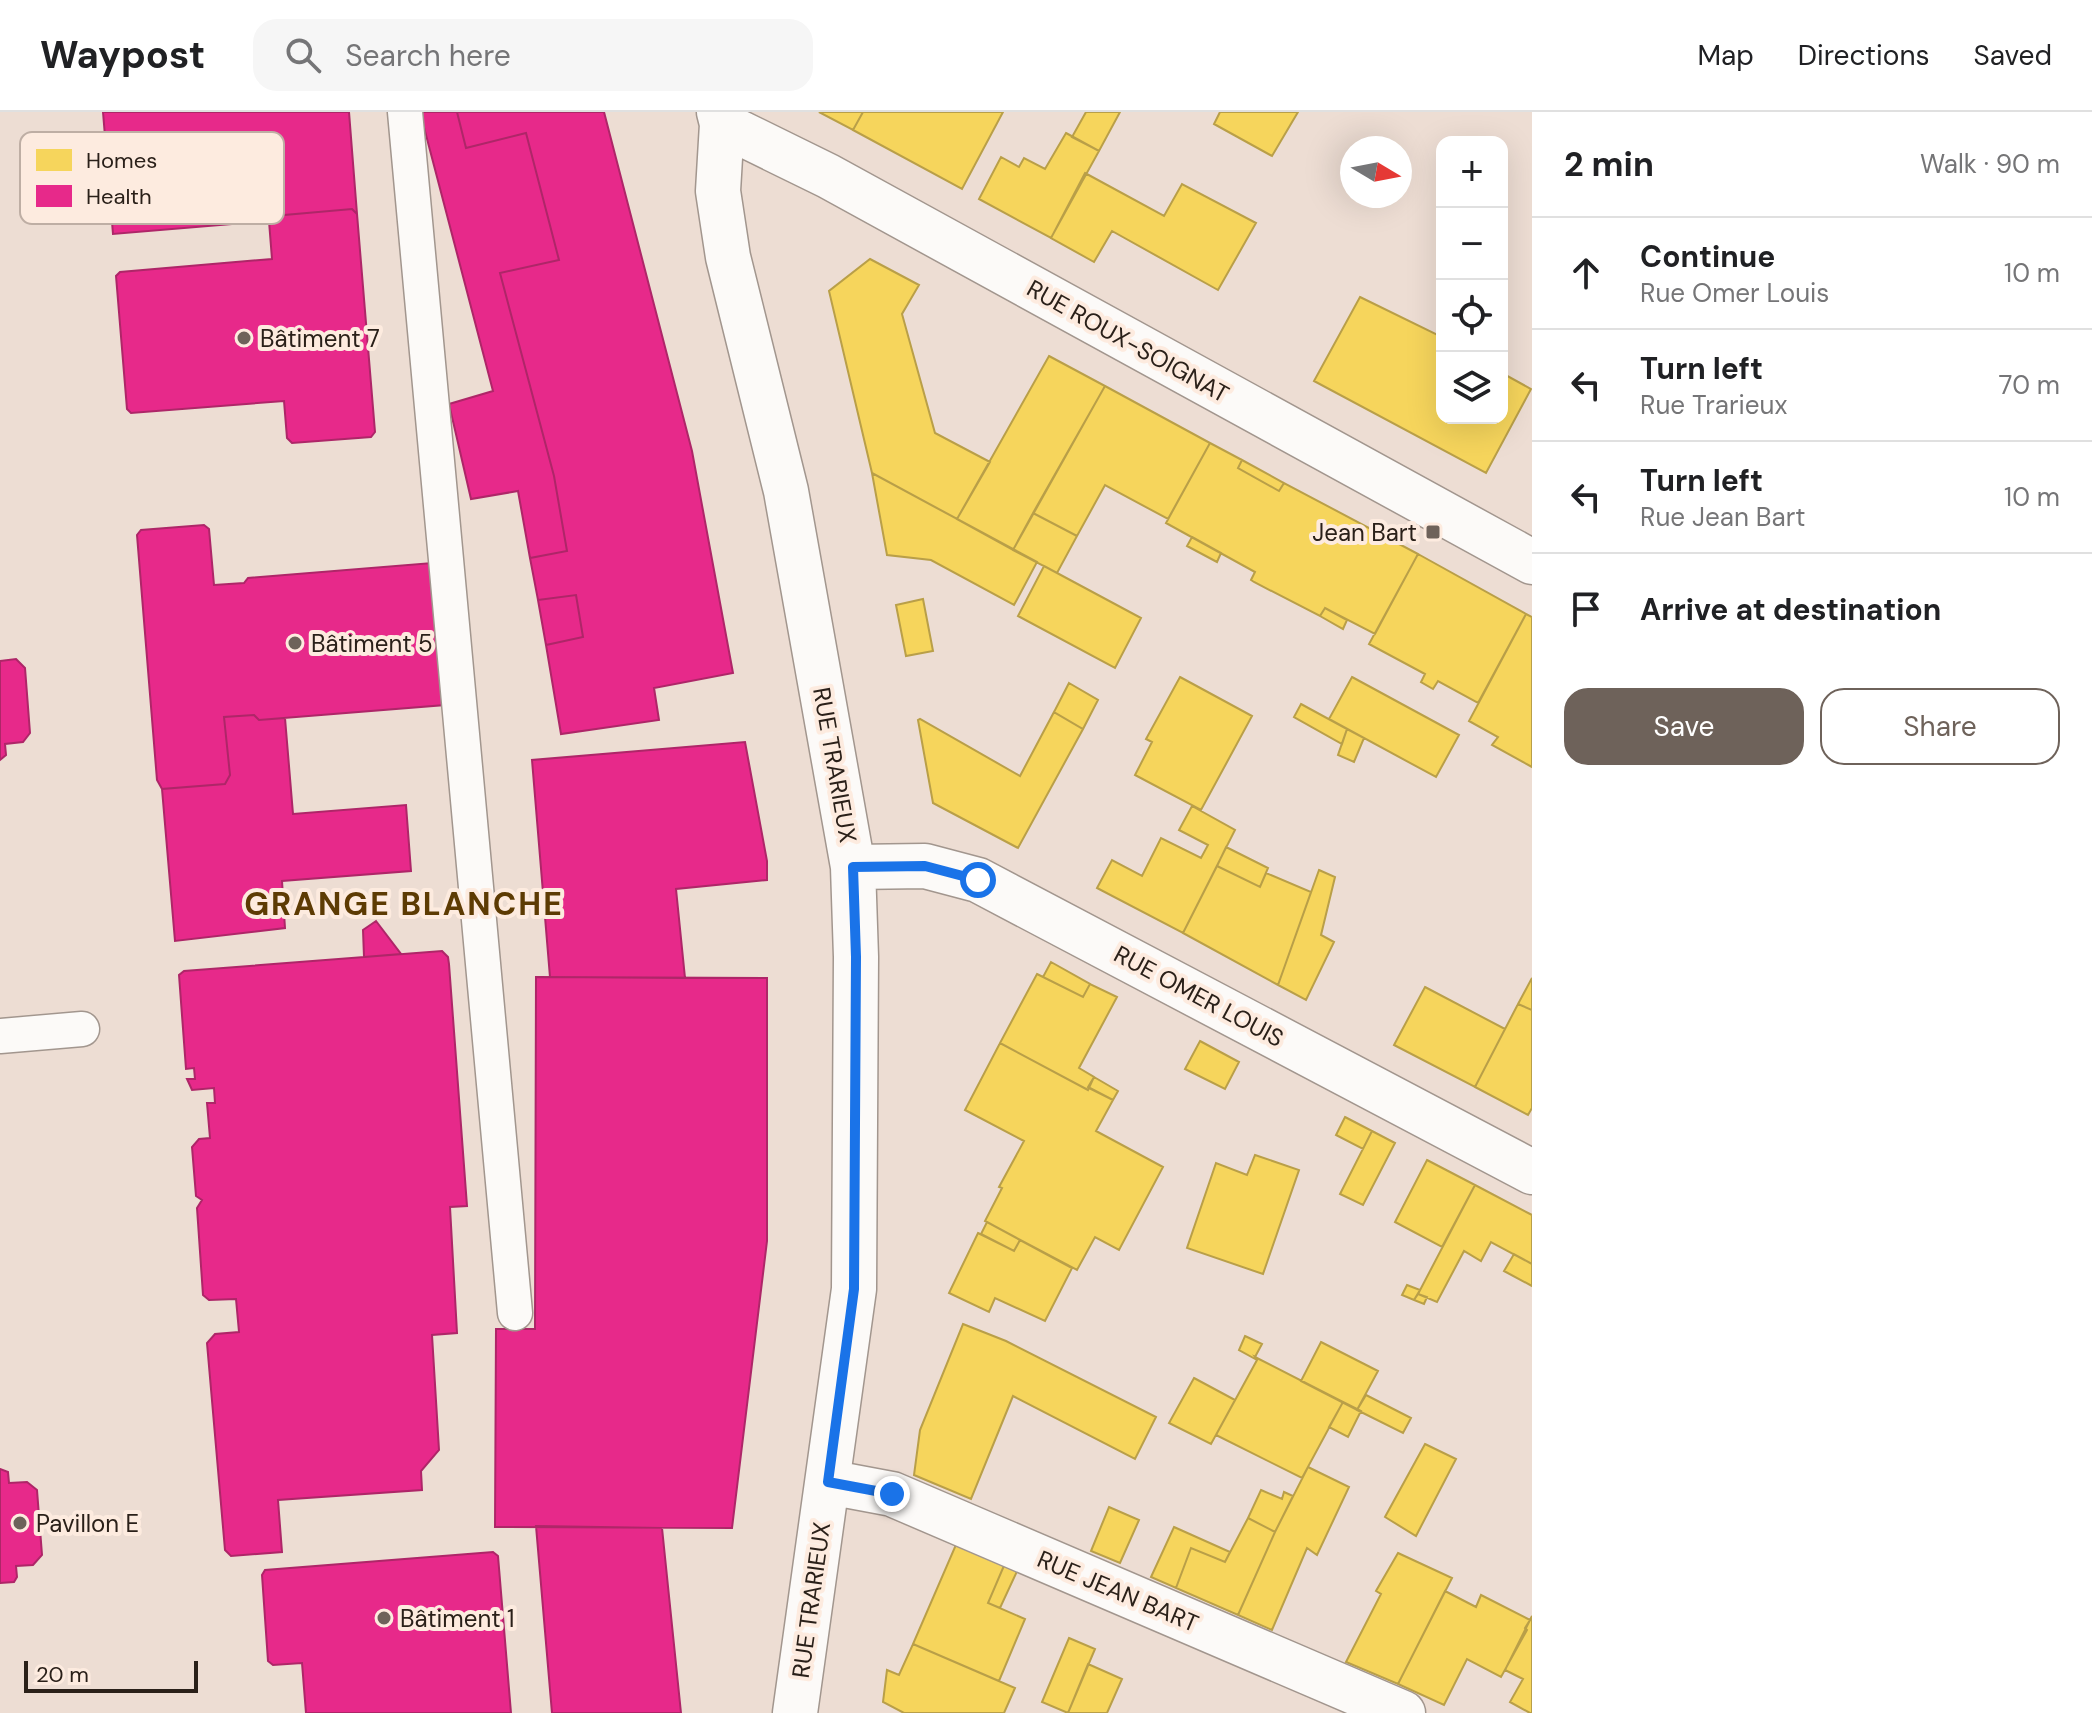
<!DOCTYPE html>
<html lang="en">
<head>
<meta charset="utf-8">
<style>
  :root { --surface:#fff; --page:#f6f6f6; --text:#202124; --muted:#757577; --line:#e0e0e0; --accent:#6e625a }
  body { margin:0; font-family:"DM Sans",sans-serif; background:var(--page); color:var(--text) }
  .controls { position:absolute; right:24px; top:24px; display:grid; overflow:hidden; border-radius:16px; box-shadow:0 8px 32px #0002 }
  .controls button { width:72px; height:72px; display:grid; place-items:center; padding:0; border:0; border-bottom:2px solid var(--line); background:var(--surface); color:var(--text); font:40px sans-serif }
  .compass { position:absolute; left:1340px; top:24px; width:72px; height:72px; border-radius:50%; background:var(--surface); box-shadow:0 8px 32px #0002; rotate:100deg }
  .scale { position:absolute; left:24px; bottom:20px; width:174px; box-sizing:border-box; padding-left:8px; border:4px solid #2a2019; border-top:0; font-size:22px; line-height:28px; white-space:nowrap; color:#2a2019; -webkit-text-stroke:6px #fdebdf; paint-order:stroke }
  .stop { position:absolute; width:24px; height:24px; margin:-18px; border:6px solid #1a73e8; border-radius:50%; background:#fff }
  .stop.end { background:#1a73e8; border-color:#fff; box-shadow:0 2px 8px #0008 }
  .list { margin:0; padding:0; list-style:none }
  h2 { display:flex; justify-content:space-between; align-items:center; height:104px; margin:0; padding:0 32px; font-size:34px }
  h2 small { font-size:26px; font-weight:400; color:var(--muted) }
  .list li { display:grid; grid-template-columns:52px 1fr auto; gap:24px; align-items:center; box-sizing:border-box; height:112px; padding:0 32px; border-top:2px solid var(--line) }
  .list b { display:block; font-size:30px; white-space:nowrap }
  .list p { margin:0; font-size:26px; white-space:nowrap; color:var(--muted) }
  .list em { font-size:26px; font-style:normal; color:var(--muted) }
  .actions { display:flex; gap:16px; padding:24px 32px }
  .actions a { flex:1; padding:18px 0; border:2px solid var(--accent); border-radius:24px; text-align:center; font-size:28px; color:var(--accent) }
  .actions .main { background:var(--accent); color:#fff }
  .icon { flex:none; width:44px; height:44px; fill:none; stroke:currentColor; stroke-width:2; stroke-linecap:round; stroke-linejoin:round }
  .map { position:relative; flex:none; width:1532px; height:1601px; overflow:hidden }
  header { display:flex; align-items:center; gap:48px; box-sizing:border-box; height:112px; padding:0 40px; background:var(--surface); border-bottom:2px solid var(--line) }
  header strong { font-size:38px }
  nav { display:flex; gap:44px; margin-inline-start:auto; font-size:28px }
  .search { width:560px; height:72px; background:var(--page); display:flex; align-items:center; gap:20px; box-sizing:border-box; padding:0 28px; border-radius:24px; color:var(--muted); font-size:30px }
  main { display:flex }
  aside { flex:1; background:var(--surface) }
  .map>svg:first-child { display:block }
  .homes { fill:#f6d55c; stroke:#b99f48; stroke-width:2 }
  .health { fill:#e7298a; stroke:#ae2668; stroke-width:2 }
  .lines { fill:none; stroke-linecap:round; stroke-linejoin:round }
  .service-casing { stroke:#a2968e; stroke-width:37 }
  .minor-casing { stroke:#a2968e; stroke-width:47 }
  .service { stroke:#fcfaf8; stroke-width:34 }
  .minor { stroke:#fcfaf8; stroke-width:44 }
  .route { stroke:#1a73e8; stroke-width:10 }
  .poi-dot { fill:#6e625a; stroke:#fdebdf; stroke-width:3 }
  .labels { text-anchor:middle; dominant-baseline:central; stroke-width:8; stroke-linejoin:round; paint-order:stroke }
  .poi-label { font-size:24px; fill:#2a2019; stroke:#fdebdf; text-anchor:start }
  .street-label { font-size:24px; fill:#2a2019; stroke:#fdebdf }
  .district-label { font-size:32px; font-weight:bold; letter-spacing:2px; fill:#5d3b03; stroke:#fdebdf }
  .key { fill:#fdebdf; stroke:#beaea4; stroke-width:2 }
  .key-label { font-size:22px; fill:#2a2019 }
</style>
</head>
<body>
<header>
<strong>Waypost</strong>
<div class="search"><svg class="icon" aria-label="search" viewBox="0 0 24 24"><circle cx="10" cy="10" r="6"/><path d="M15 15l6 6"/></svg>Search here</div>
<nav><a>Map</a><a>Directions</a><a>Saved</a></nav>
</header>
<main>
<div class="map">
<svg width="1532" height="1601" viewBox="0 0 1532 1601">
  <rect width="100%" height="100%" fill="#edddd3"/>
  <!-- homes -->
  <path class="homes" d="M819,0H863L853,18Z
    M863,0H1003L962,77L853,18Z
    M1086,0H1120L1099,39L1072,25Z
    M1220,0H1298L1272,44L1214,12Z
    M1066,21L1099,39L1051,126L979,87L1001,45L1019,55L1024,46L1045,57Z
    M1085,61L1164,104L1182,72L1256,111L1218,178L1112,119L1094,150L1051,126Z
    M870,147L919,173L902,202L935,321L990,350L957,407L872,361L829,179Z
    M1360,185L1442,225V306H1502V261L1531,277L1486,361L1314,269Z
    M1049,244L1105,274L1013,438L957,407Z
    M1105,274L1210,331L1168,407L1105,373L1077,424L1033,401Z
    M1210,331L1242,348L1238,356L1279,379L1284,371L1418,442L1375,522L1325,496L1320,504L1254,470L1251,468L1255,460L1166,411Z
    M1242,348L1284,371L1279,379L1238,356Z
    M872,361L1037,450L1014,493L931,448L887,443Z
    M1033,401L1077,424L1057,461L1013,438Z
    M1192,425L1221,441L1217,450L1187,434Z
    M1418,442L1526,502L1478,591L1438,569L1433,577L1421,570L1425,562L1369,532Z
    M1044,454L1141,506L1115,556L1018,504Z
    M923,487L933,539L906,544L896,493Z
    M1325,496L1347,508L1343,517L1320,504Z
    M1526,502L1532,505V655L1492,633L1498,625L1469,609Z
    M1180,565L1252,604L1201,698L1135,663L1152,630L1146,627Z
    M1352,565L1459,623L1436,665L1329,607Z
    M1069,571L1098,588L1083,617L1054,600Z
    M1301,592L1347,617L1342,632L1294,605Z
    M1054,600L1083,617L1018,736L933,691L918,608L920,607L1020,664Z
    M1347,617L1364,626L1354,650L1338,643Z
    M1192,694L1235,718L1183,821L1097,776L1112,748L1142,764L1161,726L1201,746L1208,733L1179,718Z
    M1226,735L1268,756L1260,775L1217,754Z
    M1217,754L1260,775L1266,761L1311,780L1278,873L1183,821Z
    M1319,758L1335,765L1321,823L1334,830L1306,888L1278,873Z
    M1051,850L1090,872L1083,885L1043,865Z
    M1037,862L1083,885L1090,872L1117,885L1079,956L1094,965L1088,978L1000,931Z
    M1532,866V898L1518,892Z
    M1425,875L1505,917L1475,975L1394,933Z
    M1518,892L1532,898V996L1528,1003L1475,975Z
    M1200,929L1239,950L1225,977L1185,957Z
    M1000,931L1088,978L1089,976L1113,988L1096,1019L1163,1055L1119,1138L1095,1125L1077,1158L985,1109L1002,1076L999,1075L1024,1029L965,998Z
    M1094,965L1118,979L1113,988L1088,975Z
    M1345,1005L1372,1019L1363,1037L1336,1023Z
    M1372,1019L1395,1031L1363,1093L1340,1082Z
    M1255,1043L1299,1058L1263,1162L1187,1136L1216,1051L1247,1063Z
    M1427,1048L1475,1073L1442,1135L1395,1110Z
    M1475,1073L1532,1103V1152L1491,1130L1481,1149L1464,1139L1437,1190L1418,1182Z
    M987,1110L1020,1128L1014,1139L981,1122Z
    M978,1121L1014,1139L1020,1128L1072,1156L1045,1209L995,1186L989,1200L949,1181Z
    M1514,1142L1532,1152V1174L1504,1159Z
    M1407,1173L1420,1178L1414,1188L1402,1183Z
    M1418,1182L1427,1185L1424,1192L1414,1188Z
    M963,1212L1006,1229L1156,1305L1135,1347L1013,1284L971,1387L914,1363L920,1318Z
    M1245,1224L1262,1232L1255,1245L1257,1248L1239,1238Z
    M1321,1230L1378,1259L1357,1298L1301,1269Z
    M1255,1245L1343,1290L1302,1366L1216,1323L1257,1248Z
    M1194,1266L1235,1288L1211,1332L1169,1311Z
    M1366,1283L1411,1306L1403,1321L1357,1298Z
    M1343,1290L1361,1299L1348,1325L1329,1315Z
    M1425,1332L1456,1347L1416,1424L1385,1405Z
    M1308,1355L1349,1375L1317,1443L1307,1436L1272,1518L1238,1503L1275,1420Z
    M1261,1378L1282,1387L1284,1380L1293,1384L1275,1420L1248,1406Z
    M1109,1395L1139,1408L1120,1451L1091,1439Z
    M1248,1406L1275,1420L1238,1503L1176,1476L1191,1436L1225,1450Z
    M1174,1415L1230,1440L1225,1450L1191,1436L1176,1476L1151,1465Z
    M958,1428L1006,1449L988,1491L1025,1507L999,1569L913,1532Z
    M1398,1441L1452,1466L1398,1572L1346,1550L1381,1482L1376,1479Z
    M1006,1449L1019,1455L1000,1496L988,1491Z
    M1445,1479L1476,1495L1481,1483L1530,1508L1525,1516L1527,1518L1501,1565L1467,1547L1444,1593L1398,1572Z
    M1532,1504V1601H1530L1510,1590L1523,1567L1505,1558Z
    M1069,1526L1095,1537L1068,1601L1042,1590Z
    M913,1532L1015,1576L1004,1601H904L883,1590L887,1558L899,1563Z
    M1088,1552L1122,1567L1107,1601H1068Z"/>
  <!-- health -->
  <path class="health" d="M103,0H349L357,102L352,97L273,104L269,109L113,122Z
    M420,0H457L466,36L526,21L559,148L500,161L554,364L567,439L530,446L518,379L471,387L449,292L493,279Z
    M457,0H604L692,339L733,561L654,576L659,608L561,622L546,533L583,525L576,483L538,488L530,446L567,439L554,364L500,161L559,148L526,21L466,36Z
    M352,97L357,102L375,320L371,325L292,331L287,326L284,289L131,301L127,297L116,164L120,160L272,147L269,109L273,104Z
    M204,413L209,417L214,473L244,471L248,466L432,451L445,593L259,608L254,603L224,605L230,663L225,672L162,677L157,668L137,423L141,418Z
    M576,483L583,525L546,533L538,488Z
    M16,547L25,556L30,621L23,630L5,632L6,643L0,648V549Z
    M254,603L259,608L285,606L293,702L406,693L411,759L282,769L285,816L175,829L162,677L225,672L230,663L224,605Z
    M745,630L767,749V768L676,777L685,866L550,865L532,648Z
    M376,809L401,842L364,845L363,818Z
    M442,839L448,845L449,852L467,1094L450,1095L457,1221L432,1223L439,1338L421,1359L422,1378L278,1388L282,1440L231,1444L225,1438L207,1231L215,1222L239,1220L236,1187L209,1188L203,1183L197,1096L202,1088L196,1084L192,1035L199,1027L210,1026L207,991H215L214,976L192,978L187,967H195L194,956L186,957L179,863L184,859Z
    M536,865L767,866V1129L732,1416L495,1415L496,1217H535Z
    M0,1357L8,1360L9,1371L27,1370L37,1378L42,1443L33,1453L16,1454L17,1465L14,1470L0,1471Z
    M536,1414L662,1416L681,1601H552Z
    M493,1440L498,1444L511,1601H306L302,1551L273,1553L268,1549L262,1463L265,1458Z"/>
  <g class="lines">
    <!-- service casing -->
    <g class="service-casing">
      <path id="service" d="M405,0L515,1201
        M0,924L82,917"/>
    </g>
    <!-- minor casing -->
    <g class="minor-casing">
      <path id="minor" d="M719,0L722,12L718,79L728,145L786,379L853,755L856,845L854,1177L795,1601
        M722,12L828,64L1532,450
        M853,755L925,754L978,768L1532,1060
        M828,1370L892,1382L1403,1601"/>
    </g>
    <!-- service -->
    <use href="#service" class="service"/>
    <!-- minor -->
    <use href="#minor" class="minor"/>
  </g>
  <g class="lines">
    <!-- route -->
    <path class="route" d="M892,1382L828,1370L854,1177L856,845L853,755L925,754L978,768"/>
  </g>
  <!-- markers -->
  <g class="poi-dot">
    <circle cx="244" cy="226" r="8"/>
    <rect x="1425" y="412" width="16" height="16" rx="4"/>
    <circle cx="295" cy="531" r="8"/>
    <circle cx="20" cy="1411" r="8"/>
    <circle cx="384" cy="1506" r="8"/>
  </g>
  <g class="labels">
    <!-- poi labels -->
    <g class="poi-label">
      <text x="260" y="226">Bâtiment 7</text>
      <text x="1417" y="420" text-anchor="end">Jean Bart</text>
      <text x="311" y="531">Bâtiment 5</text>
      <text x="36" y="1411">Pavillon E</text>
      <text x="400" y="1506">Bâtiment 1</text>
    </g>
    <!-- street labels -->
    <g class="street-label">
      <text transform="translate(1128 229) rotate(29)">RUE ROUX-SOIGNAT</text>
      <text transform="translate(835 653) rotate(80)">RUE TRARIEUX</text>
      <text transform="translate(1199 884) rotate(28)">RUE OMER LOUIS</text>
      <text transform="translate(1118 1479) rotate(23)">RUE JEAN BART</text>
      <text transform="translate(811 1488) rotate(-82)">RUE TRARIEUX</text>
    </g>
    <!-- district labels -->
    <g class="district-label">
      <text x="404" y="792">GRANGE BLANCHE</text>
    </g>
  </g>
  <!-- legend -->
  <rect x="20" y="20" width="264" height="92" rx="12" class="key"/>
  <rect x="36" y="37" width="36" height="22" fill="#f6d55c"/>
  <rect x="36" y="73" width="36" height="22" fill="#e7298a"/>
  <g class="key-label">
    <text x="86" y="56">Homes</text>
    <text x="86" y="92">Health</text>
  </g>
</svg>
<div class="controls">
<button>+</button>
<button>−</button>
<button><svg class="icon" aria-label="locate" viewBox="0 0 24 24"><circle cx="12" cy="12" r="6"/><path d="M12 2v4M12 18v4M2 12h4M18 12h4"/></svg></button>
<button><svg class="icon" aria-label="layers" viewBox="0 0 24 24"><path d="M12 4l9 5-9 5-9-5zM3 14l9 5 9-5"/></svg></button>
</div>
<svg class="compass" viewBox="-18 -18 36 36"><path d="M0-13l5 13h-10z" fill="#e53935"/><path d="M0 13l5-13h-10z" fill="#757577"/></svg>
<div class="scale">20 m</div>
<div class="stop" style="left:978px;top:768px"></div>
<div class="stop end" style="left:892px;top:1382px"></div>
</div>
<aside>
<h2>2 min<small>Walk · 90 m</small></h2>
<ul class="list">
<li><svg class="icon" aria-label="ahead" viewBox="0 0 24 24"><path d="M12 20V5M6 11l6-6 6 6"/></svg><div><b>Continue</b><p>Rue Omer Louis</p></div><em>10 m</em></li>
<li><svg class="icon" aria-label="left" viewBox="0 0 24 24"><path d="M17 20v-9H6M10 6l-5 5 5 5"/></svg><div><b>Turn left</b><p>Rue Trarieux</p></div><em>70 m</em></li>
<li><svg class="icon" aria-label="left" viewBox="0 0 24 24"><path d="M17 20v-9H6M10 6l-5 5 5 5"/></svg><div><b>Turn left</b><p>Rue Jean Bart</p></div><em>10 m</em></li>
<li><svg class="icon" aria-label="arrive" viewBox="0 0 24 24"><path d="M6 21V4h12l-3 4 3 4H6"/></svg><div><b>Arrive at destination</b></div></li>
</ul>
<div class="actions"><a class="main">Save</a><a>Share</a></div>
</aside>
</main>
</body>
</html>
